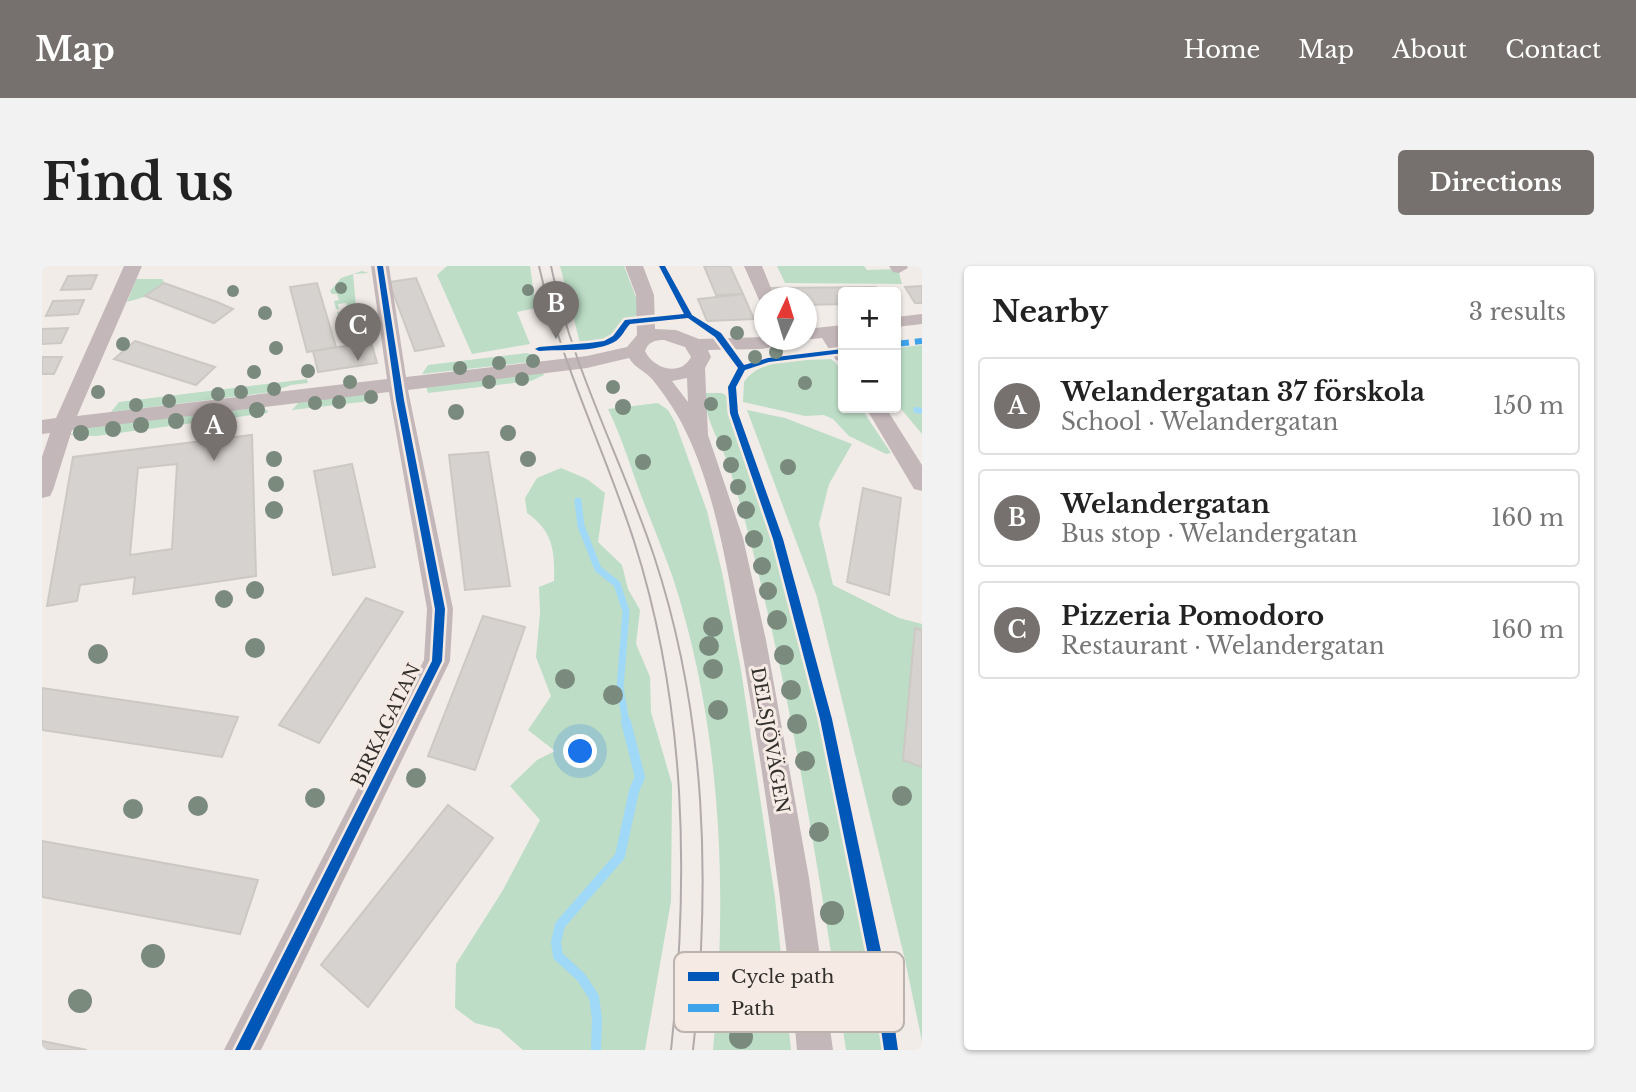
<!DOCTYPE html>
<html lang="en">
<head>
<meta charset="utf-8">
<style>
  :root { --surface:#fff; --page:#f2f2f2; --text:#222; --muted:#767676; --line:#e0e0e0; --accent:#76716e }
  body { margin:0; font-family:"Libre Baskerville",serif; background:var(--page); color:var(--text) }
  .controls { position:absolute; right:21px; top:21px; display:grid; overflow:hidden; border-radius:7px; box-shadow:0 2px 5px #0004 }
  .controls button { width:63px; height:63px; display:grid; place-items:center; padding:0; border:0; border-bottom:2px solid var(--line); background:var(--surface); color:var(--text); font:35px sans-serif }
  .compass { position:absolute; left:712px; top:21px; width:63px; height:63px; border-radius:50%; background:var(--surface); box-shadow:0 2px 5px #0004; rotate:4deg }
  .you { position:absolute; left:539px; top:486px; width:24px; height:24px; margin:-18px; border:5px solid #fff; border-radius:50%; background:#1a73e8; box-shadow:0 0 0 10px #1a73e833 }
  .badge { display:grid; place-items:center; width:46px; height:46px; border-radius:50%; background:var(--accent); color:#fff; font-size:23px; font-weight:700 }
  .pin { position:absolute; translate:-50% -58px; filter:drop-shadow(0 2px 4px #0008) }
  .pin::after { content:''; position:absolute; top:37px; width:24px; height:21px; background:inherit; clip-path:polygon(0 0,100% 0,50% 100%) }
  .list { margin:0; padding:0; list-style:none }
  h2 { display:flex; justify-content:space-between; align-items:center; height:91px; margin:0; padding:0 28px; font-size:30px }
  h2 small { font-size:23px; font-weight:400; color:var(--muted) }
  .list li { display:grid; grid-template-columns:46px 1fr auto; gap:21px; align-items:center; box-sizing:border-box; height:98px; margin:0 14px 14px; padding:0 14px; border:2px solid var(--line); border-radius:7px }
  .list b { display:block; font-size:26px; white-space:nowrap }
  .list p { margin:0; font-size:23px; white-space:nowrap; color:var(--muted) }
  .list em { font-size:23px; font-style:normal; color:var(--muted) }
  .map { position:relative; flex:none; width:880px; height:784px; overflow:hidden; border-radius:7px }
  header { display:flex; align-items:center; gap:42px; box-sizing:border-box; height:98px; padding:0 35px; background:var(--accent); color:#fff }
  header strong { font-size:33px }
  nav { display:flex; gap:38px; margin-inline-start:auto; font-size:24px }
  .intro { display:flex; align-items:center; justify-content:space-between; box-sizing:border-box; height:168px; padding:0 42px }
  h1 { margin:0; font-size:49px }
  .button { padding:18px 32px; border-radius:7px; background:var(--accent); color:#fff; font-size:24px; font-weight:700 }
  main { display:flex; gap:42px; padding:0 42px }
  aside { flex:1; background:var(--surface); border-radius:7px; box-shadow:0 2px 5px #0004 }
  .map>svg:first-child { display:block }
  .green { fill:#bdddc6 }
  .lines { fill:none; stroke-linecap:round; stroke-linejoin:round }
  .stream-far2 { stroke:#a0d8f7; stroke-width:6 }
  .stream-far1 { stroke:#a0d8f7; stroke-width:7 }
  .stream { stroke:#a0d8f7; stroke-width:10 }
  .building { fill:#d6d2cf; stroke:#ccc8c4; stroke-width:2; fill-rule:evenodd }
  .minor { fill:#c4b7b9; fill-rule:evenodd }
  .tram { stroke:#b1aaaa; stroke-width:2 }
  .quiet { stroke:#3ea3eb; stroke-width:6; stroke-dasharray:13 6; stroke-linecap:butt }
  .cycleway-casing { stroke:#f5ebe4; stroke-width:5 }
  .cycleway { fill:#0057b8; fill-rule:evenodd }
  .tree { fill:#7a8b7e }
  .labels { text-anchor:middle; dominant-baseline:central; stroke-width:6; stroke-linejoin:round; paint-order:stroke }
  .street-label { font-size:18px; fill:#332f2c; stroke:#f5ebe4 }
  .key { fill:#f5ebe4; stroke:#bbb3ad; stroke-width:2 }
  .key-label { font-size:19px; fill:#332f2c }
</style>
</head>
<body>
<header>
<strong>Map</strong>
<nav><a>Home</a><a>Map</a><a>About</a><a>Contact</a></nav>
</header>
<div class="intro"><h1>Find us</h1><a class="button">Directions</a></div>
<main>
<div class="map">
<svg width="880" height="784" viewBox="0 0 880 784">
  <rect width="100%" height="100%" fill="#f1ece8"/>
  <!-- green -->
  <path class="green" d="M405,0H488L494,42L475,46L488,78L430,88L395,9Z
    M518,0H582L597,39V50L585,52L566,74L538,77Z
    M735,0H822L825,4L856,3L860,18L743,17Z
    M320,5L327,7L311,8L315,51L329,49L331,55L328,61L300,63L295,46L306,44L304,37L296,38L297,43H294L292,35L297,34L295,28H290L288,25L299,12Z
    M94,13H120L122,16L102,31L85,36Z
    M880,79V168L854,137V82Z
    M485,87L496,91L497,95L380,108L386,99Z
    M789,93C805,103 801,125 801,142H819L849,187L844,188L807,170L791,153L782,149L763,150L701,136L702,116C718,91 762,95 789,93Z
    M500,105L502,109L489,115L386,127L384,120Z
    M265,113L266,117L249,119L230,126L69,146L77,136Z
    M332,127L334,130L328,135L250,144L257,136Z
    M663,127H680L686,131L719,230L749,330L779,447L811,596L845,784H804C780,626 756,469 718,314C709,276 699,238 687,201C679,176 662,154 663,127Z
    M616,137L626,144L633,156L665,245L680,306L699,404L733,632L749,784H671C686,627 680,463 631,312C622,287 612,262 602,237C590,206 581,174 566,143Z
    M220,141L226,145L225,147L54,170L28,169L38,162Z
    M705,144L743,152L810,178L787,218L777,258L791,319L857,352L880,358V775L863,694L775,331Z
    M519,202L545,213L563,227L556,276L580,299L586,323L598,344L594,378L608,411L609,446L630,518L629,635L603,784H481L457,763L433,757L413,742L414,698L461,624L498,554L468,520L495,494L513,485L486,464L509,430L494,391L498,347L497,321L512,315C513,285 511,265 485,247L483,232L495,212Z"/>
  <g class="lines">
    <!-- stream-far2 -->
    <path class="stream-far2" d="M874,144L880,145"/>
    <!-- stream-far1 -->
    <path class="stream-far1" d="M536,235L539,260L556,303L575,318L584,345L578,422L584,457"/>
    <!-- stream -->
    <path class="stream" d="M554,784L555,753L552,731L539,711L516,690L514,676L518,659L578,590L592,525L598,511L584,456"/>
  </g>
  <!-- building -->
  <path class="building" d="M662,0H688L701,28L674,29Z
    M55,9L49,23L19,24L26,10Z
    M374,12L402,80L373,85L347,16Z
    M122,17L175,36L191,43L172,57L103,30Z
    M275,17L294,81L265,86L248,21Z
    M880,20V37H873L863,21Z
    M834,21L837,26H801V38L764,39V32H734L730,22Z
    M701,28L712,53L665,55L656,33Z
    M42,34L36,48L4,50L11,35Z
    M26,62L19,77L0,78V63Z
    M93,75L173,101L154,119L72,93Z
    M329,76L335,97L276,106L271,85Z
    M0,91H20L12,108H0Z
    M210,169L214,310L91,328L93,311L38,319L35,335L5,340L31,191ZM135,198L130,283L88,289L96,202Z
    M446,186L468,320L423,324L407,189Z
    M310,198L333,301L291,309L272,205Z
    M821,222L859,232L847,329L805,316Z
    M324,332L361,346L277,477L237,459Z
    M441,350L483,361L433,504L386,490Z
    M873,362L880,364V501L861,494Z
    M0,422L196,451L180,491L0,464Z
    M406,539L451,572L326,741L279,699Z
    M0,575L216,614L198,668L0,631Z
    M0,775L45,784H0Z"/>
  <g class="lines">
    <!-- minor -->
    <path class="minor" d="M82,0H100L35,150L345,113L329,0H347L364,111L545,90L585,81L595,69L594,29L583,0H601L612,29L613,63L634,64L657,73L722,71V74H747L745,78L720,83L666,84L669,91L663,102L666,169L701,272L724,374L767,612L791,784H755C743,654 724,525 702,396C689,325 676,231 644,166C636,148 622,128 610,113C603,105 593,102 587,92L545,102L366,124L411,343L408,395L219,784H182L382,394L385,343L347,126L30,164L11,224L8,230L0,232V191L8,167L0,168V154L14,152ZM622,74L643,81L649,91C639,111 611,103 603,85C606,76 613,74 622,74ZM645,112L646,136L630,115Z
      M702,0H720L733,32H722V37L718,36Z
      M847,0H865L866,2L857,7L851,6Z
      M880,48V58L854,61V51Z
      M801,59V69L797,70L801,76V96L794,94L780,72L760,74H764V63Z
      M824,142H844L880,199V225L872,223Z"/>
    <!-- tram -->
    <path class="tram" d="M497,0C518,96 562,182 592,275C645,441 647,613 629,784
      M509,0C530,102 579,192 612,290C665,450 669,618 651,784"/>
    <!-- quiet -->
    <path class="quiet" d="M854,78L880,75"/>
    <!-- cycleway casing -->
    <g class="cycleway-casing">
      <path id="cycleway" d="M335,0H341L362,134L403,343L400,395L208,784H193L390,395L393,343L354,134Z
        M617,0H623L650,49L679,67L702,99L726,92L801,83V87L727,96L703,104L694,121L696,147L741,273L790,453L848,728L856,784H842L834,728L778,453L731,273L688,147L686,121L696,102L673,71L646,52L588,58C583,63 580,71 574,75C555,87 519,83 497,85L493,83L497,81L547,77L562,75L571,70L583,54L642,48Z"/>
    </g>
    <!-- cycleway -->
    <use href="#cycleway" class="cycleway"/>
  </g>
  <!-- trees -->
  <g class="tree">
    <circle cx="299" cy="22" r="6"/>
    <circle cx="486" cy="24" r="6"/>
    <circle cx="191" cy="25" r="6"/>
    <circle cx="223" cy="47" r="7"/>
    <circle cx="306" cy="58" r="7"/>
    <circle cx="695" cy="67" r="7"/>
    <circle cx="81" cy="78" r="7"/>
    <circle cx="234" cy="82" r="7"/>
    <circle cx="734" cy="86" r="7"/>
    <circle cx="713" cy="91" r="7"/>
    <circle cx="491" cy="95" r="7"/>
    <circle cx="457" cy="97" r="7"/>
    <circle cx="418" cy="102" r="7"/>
    <circle cx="266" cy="105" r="7"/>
    <circle cx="212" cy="106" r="7"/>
    <circle cx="480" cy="113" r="7"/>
    <circle cx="308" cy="116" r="7"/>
    <circle cx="447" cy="116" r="7"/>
    <circle cx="763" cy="117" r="7"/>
    <circle cx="571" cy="121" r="7"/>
    <circle cx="232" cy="123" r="7"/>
    <circle cx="56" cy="126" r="7"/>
    <circle cx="199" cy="126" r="7"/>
    <circle cx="176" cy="128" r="7"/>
    <circle cx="329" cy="131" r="7"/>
    <circle cx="127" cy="135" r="7"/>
    <circle cx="297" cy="136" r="7"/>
    <circle cx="273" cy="137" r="7"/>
    <circle cx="669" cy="138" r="7"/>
    <circle cx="94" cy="139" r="7"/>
    <circle cx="581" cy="141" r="8"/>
    <circle cx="215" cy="144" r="8"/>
    <circle cx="414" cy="146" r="8"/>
    <circle cx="167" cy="149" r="8"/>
    <circle cx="134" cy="155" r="8"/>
    <circle cx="99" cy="159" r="8"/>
    <circle cx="71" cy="163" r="8"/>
    <circle cx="39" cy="167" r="8"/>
    <circle cx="466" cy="167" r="8"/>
    <circle cx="682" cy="177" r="8"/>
    <circle cx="232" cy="193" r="8"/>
    <circle cx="486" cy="193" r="8"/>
    <circle cx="601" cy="196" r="8"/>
    <circle cx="689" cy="199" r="8"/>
    <circle cx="746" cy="201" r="8"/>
    <circle cx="234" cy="218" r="8"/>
    <circle cx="696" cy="221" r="8"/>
    <circle cx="232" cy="244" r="9"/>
    <circle cx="704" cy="244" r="9"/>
    <circle cx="712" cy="273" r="9"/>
    <circle cx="720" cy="300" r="9"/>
    <circle cx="213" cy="324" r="9"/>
    <circle cx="726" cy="325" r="9"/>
    <circle cx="182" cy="333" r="9"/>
    <circle cx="735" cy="354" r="10"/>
    <circle cx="671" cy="361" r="10"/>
    <circle cx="667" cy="380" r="10"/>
    <circle cx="213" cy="382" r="10"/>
    <circle cx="56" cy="388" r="10"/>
    <circle cx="742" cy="389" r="10"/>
    <circle cx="671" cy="403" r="10"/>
    <circle cx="523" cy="413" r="10"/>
    <circle cx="749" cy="424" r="10"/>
    <circle cx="571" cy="429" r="10"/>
    <circle cx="676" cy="444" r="10"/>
    <circle cx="755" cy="458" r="10"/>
    <circle cx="763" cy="495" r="10"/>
    <circle cx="374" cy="512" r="10"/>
    <circle cx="860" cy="530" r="10"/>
    <circle cx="273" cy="532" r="10"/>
    <circle cx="156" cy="540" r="10"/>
    <circle cx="91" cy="543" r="10"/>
    <circle cx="777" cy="566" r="10"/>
    <circle cx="790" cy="647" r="12"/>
    <circle cx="111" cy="690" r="12"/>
    <circle cx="38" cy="735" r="12"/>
    <circle cx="699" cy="771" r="12"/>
  </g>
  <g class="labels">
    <!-- street labels -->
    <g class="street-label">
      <text transform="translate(344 459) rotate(-64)">BIRKAGATAN</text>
      <text transform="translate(728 474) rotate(80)">DELSJÖVÄGEN</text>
    </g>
  </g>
  <!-- legend -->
  <rect x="632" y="686" width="230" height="80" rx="10" class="key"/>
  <rect x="646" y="706" width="31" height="9" fill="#0057b8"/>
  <rect x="646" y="738" width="31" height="8" fill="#3ea3eb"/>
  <g class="key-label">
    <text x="689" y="717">Cycle path</text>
    <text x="689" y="749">Path</text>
  </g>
</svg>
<div class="controls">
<button>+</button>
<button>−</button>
</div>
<svg class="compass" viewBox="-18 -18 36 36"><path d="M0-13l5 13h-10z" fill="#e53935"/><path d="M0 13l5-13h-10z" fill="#767676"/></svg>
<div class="you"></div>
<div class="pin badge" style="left:172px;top:195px">A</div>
<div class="pin badge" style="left:514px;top:73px">B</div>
<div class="pin badge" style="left:316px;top:95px">C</div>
</div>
<aside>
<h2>Nearby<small>3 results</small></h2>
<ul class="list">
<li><span class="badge">A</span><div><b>Welandergatan 37 förskola</b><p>School · Welandergatan</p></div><em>150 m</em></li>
<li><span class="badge">B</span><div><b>Welandergatan</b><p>Bus stop · Welandergatan</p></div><em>160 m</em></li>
<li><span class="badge">C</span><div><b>Pizzeria Pomodoro</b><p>Restaurant · Welandergatan</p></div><em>160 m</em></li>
</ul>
</aside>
</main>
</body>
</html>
